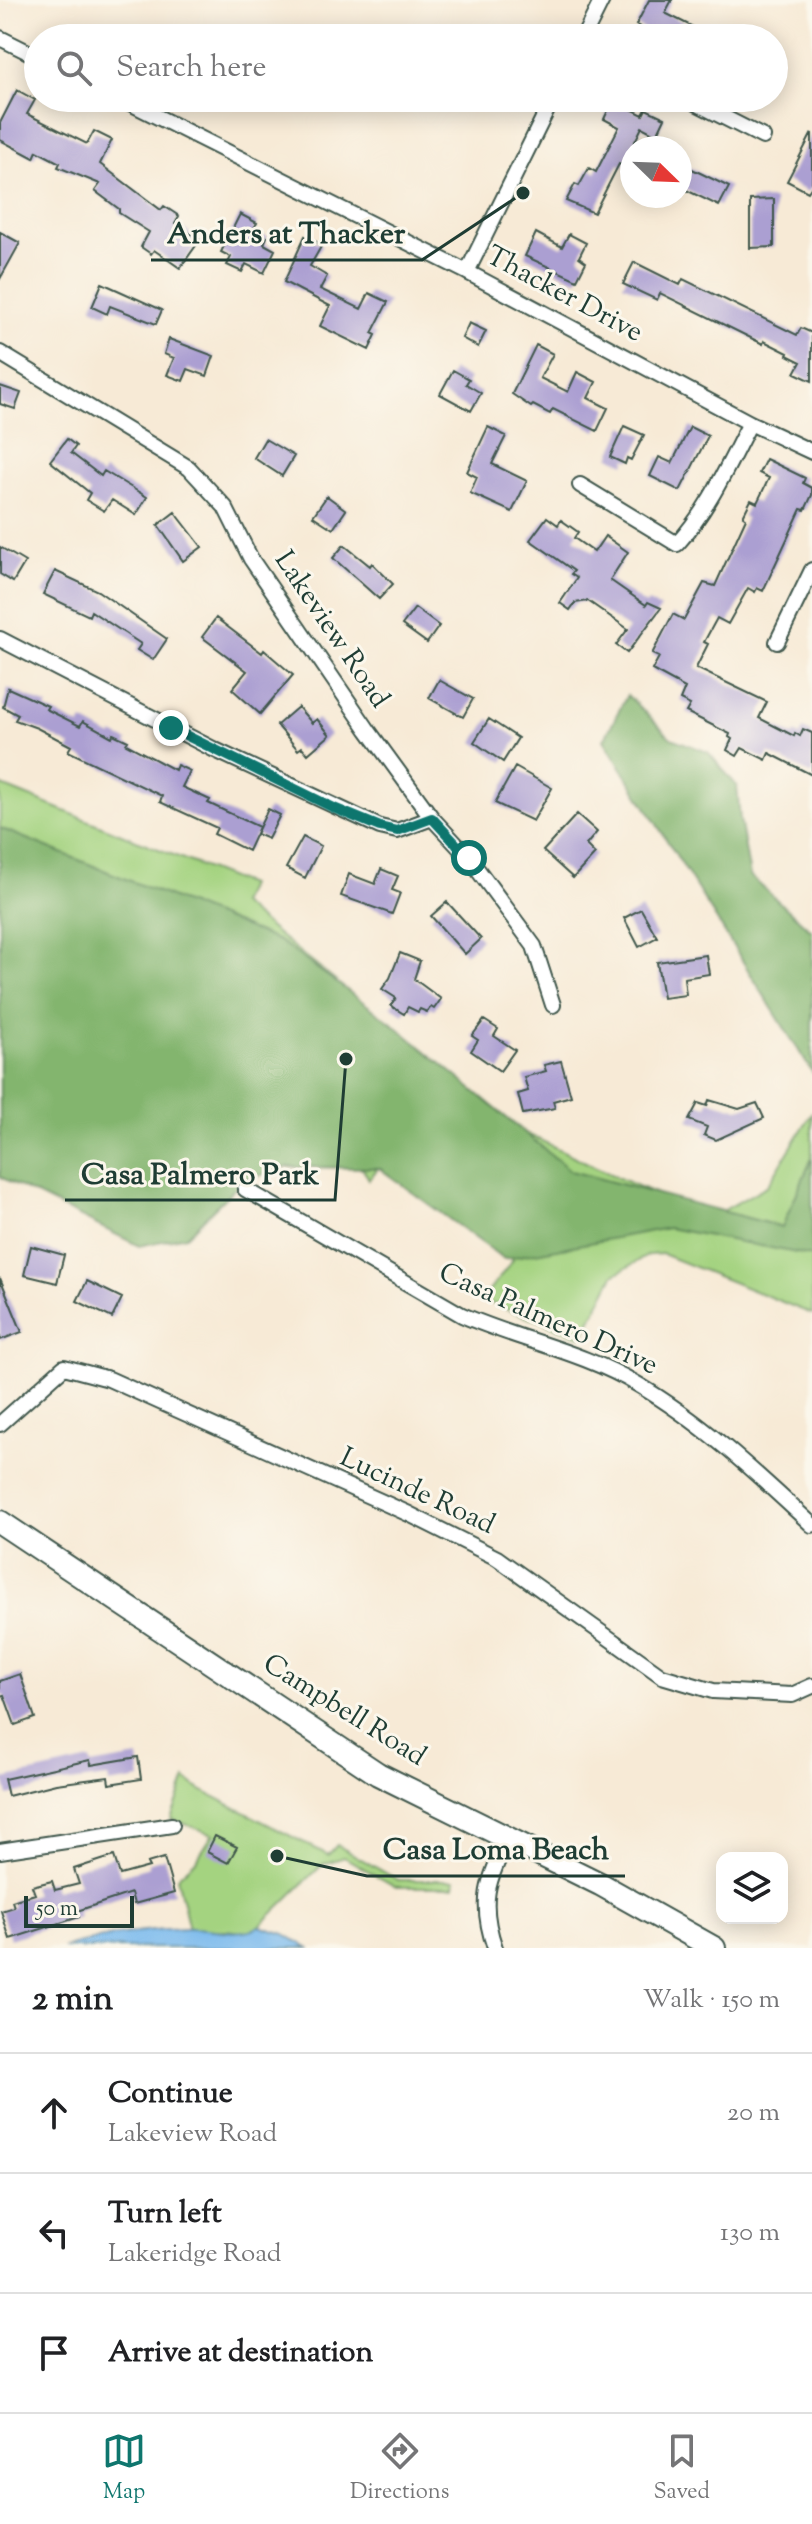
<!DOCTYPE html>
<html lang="en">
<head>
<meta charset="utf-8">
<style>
  :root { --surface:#fff; --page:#f6f6f6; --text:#202124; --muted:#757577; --line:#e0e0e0; --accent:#0f766e }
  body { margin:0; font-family:"Sorts Mill Goudy",serif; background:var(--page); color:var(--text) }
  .controls { position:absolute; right:24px; bottom:24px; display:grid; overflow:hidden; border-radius:16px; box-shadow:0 4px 20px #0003 }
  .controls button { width:72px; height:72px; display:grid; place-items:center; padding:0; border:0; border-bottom:2px solid var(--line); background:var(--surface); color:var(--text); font:40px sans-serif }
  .compass { position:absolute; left:620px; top:136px; width:72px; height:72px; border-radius:50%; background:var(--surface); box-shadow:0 4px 20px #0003; rotate:113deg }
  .scale { position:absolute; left:24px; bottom:20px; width:110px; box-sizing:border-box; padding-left:8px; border:4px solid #1f3d34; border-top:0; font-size:22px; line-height:28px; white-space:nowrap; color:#1f3d34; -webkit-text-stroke:6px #fbf7ec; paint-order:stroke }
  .stop { position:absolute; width:24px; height:24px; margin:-18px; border:6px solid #0f766e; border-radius:50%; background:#fff }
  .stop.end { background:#0f766e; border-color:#fff; box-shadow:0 2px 8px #0008 }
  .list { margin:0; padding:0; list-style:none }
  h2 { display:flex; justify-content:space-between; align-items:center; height:104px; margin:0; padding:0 32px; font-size:34px }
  h2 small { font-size:26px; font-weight:400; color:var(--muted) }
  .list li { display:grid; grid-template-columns:52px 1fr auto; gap:24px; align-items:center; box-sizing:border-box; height:120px; padding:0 32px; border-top:2px solid var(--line) }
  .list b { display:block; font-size:30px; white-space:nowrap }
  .list p { margin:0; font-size:26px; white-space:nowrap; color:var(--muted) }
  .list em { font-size:26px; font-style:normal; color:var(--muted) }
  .icon { flex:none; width:44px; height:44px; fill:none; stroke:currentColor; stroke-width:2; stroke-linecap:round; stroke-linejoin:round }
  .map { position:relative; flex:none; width:812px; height:1948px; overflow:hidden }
  .search { position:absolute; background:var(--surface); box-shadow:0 4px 20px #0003; left:24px; right:24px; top:24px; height:88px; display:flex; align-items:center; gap:20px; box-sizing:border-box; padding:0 28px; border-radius:44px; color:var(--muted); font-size:30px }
  .sheet { height:464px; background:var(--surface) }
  nav { display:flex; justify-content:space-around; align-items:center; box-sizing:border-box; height:112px; border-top:2px solid var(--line); background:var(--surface); font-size:22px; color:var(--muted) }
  nav a { display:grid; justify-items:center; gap:4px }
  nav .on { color:var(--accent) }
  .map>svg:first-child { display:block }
  .green { fill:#a4d380; stroke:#62885a; stroke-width:2 }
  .forest { fill:#83b56e; stroke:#517951; stroke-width:2 }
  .water { fill:#79b9ed; stroke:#4c7b90; stroke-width:2 }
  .building { fill:#ab9fd2 }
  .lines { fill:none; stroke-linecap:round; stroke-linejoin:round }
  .street-casing { stroke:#3f574c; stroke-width:18 }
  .secondary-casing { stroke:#3f574c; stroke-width:26 }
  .street { stroke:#fff; stroke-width:14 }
  .secondary { stroke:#fff; stroke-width:22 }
  .route { stroke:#0f766e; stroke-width:10 }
  .labels { text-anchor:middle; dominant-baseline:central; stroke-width:6; stroke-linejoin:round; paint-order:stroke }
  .street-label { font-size:28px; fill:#1f3d34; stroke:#fbf7ec }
  .leader { fill:none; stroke:#1f3d34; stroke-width:3 }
  .callout-dot { fill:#1f3d34; stroke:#fbf7ec; stroke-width:3 }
  .callout-label { font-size:30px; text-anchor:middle; font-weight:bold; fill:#1f3d34; stroke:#fbf7ec; stroke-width:6; stroke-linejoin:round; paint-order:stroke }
</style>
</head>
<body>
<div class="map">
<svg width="812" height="1948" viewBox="0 0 812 1948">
  <rect width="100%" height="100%" fill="#fbf7ec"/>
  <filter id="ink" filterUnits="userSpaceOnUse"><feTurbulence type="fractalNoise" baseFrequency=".0125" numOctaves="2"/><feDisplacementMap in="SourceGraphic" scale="16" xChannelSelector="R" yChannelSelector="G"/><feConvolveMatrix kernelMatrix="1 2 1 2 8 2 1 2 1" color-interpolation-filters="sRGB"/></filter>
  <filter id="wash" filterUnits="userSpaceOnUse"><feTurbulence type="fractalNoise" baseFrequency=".006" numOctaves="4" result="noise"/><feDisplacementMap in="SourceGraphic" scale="32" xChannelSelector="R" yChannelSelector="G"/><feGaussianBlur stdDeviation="1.8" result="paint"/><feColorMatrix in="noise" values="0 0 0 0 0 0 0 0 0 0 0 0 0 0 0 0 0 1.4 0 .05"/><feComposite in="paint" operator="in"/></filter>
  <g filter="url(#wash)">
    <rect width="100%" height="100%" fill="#f7ead6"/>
    <!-- green -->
    <path class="green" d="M0,785L248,885L240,904L521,1131L621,1179L712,1217L768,1185L812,1113V1314L662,1254L649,1255L614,1275L582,1337L482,1300L513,1260L387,1158L369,1179L294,1054L0,933Z
      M186,1779L197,1788L328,1855L337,1845L398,1880H455L454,1887H396L344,1857L323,1864L260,1926L248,1933L226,1930L190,1933L177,1877L197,1859L213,1834L171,1819Z"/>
    <!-- forest -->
    <path class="forest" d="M627,695L671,738L708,752L737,786L740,819L750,876L812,931V1072L604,740Z
      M0,828L279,941L392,1023L571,1171L782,1227L812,1158V1256L668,1228L504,1259L379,1168L288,1167L242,1181L186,1236L139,1246L0,1177Z"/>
    <!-- water -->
    <path class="water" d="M260,1926L285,1934L308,1948H63C103,1936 145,1929 187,1928C210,1927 239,1938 260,1926Z"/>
    <g id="blocks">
      <!-- building -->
      <path class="building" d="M649,0H672L665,13L715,38H654L655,35L636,25Z
        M17,90L35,100L27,114L87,144L94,131L112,140L100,164L161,210L164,206L179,216L175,223L200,240L180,268L154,250L151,254L141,247L149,232L119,213V209L95,191L100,184L58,167L60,163L37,151L34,158L0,140V123Z
        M613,100L643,115L646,109L665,118L657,135L642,127L623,166L619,164L594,213L566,201L575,184L579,186L589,168L596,172L619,127L604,119Z
        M812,133V186L808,192L787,181Z
        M684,165L729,187L719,206L680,187V173Z
        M774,199V247L750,248V200Z
        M240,214L257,223L253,230L267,237L264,244L275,250L264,273L246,264L242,272L227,265L231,257L221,252Z
        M0,232L20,243L0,279Z
        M536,233L562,247L569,234L586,243L579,257L586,262L577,280L525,256Z
        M305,236L322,245L310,266L327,276L320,289L361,309L369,293L388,302L372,333L376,335L369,350L320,326L330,306L284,282Z
        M634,262L680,285L683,279L797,335L801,328L812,333V381L795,373L801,362L787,355L788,353L764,341L763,344L660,293L657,300L623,284Z
        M102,283L162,310L156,324L110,306L107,314L92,307Z
        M469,323L486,331L478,347L462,338Z
        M169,339L214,356L207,376L188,369L183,381L167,375L174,358L164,354Z
        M536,345L553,354L540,378L568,392L577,372L596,382L588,398L608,408L597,431L553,409L550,414L533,405L531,407L512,394Z
        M453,370L469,379L466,384L481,393L471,411L440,394Z
        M0,386L21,393L15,409L0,404Z
        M624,426L644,435L631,460L627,458L625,464L610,457Z
        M488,427L506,436L492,464L527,481L512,512L470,493L477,477L467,472Z
        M690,427L708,436L680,491L650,476L659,457L672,463Z
        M67,439L76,446L71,453L101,476L104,471L147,497L136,515L112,500L104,511L86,500L90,493L50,461Z
        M265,439L294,456L282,476L254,458Z
        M766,459L805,478L803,483L812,488V495L805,510L801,509L763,591L757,588L755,592L748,588L728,624L717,618L704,642L708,644L696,668L767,702L759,718L794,736L795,733L800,736L803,729L812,733V775L769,753L766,760L742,748L737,756L727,750L732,739L729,737L730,734L686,712L690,705L680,700L685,688L652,670L659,657L652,654L673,614L684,620L704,583L715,586L746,518L743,516L751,500L757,503L769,478L759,473Z
        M327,496L346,510L333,529L313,516Z
        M175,512L202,547L183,561L158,525Z
        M547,517L558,525L561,520L578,532L574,538L594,552L605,536L628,552L610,580L646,605L648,602L661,608L627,653L616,645L628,629L588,601L575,603L570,610L560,603L577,578L571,574L574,571L530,540Z
        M344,545L370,566L372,563L393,584L379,599L333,558Z
        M0,547L25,562L13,582L0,574Z
        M55,571L98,591L167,639L153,660L137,650L141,644L91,611L89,616L43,594Z
        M415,608L439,626L427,643L402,625Z
        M216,618L262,653L264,650L293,675L260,714L232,689L247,671L202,637Z
        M439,680L473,699L463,717L429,698Z
        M8,688L48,706L46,709L80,726L83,721L112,737L113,734L128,741L126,744L175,770L177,765L190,771L182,787L210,800L208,803L259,827L248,851L214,834L217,828L160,802L162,796L68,751L71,746L37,728L15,720L18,715L3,707Z
        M298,707L312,723L317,719L330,735L308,754L302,747L298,750L277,725Z
        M489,719L518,738L503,762L474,742Z
        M515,767L552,788L533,821L495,803Z
        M268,809L280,815L268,839L256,834Z
        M577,814L597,832L586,845L595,854L573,878L543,851Z
        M303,837L321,846L305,878L286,868Z
        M381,869L398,876L392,890L400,893L392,914L341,896L349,874L375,884Z
        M447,902L481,939L465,954L431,916Z
        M641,909L657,937L639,947L624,918Z
        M400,953L420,961L414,979L441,999L434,1009L431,1007L427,1012L420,1009L418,1012L408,1007L404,1014L391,1006L396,998L382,989L390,978Z
        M706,955L709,974L684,978L686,995L663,998L657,962Z
        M484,1020L498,1029L494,1036L515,1050L500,1071L471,1051L478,1040L472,1036Z
        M561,1061L571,1096L553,1101L555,1108L523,1114L518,1094L528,1091L524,1077L546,1071L544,1065Z
        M709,1100L739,1109L757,1103L764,1118L716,1140L704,1135L707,1127L689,1120L698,1103L707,1106Z
        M31,1246L64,1255L57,1283L24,1275Z
        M0,1278L22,1332L0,1340Z
        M87,1281L122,1298L112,1318L77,1301Z
        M20,1674L35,1718L15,1725L4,1695L0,1696V1681Z
        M138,1757L141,1779L109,1784L108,1777L56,1784L8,1796L4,1779L90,1760L91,1765Z
        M215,1836L237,1847L228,1863L207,1852Z
        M114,1856L120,1875L149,1867L147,1863L164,1858L174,1893L134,1904L131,1893L77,1911L79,1917L10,1939L1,1911L14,1907L12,1901L35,1894L32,1886L52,1881L55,1890L79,1884L74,1869Z"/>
    </g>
  </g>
  <g filter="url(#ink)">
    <use href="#blocks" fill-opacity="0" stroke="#3f574c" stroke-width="2"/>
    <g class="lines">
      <!-- street casing -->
      <g class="street-casing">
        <path id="street" d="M0,38L38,57
          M583,38L602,0
          M120,98L467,272L750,423L812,452
          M686,98L763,137
          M467,272L553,98
          M0,353L189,468L225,507L251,559L368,730L432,818L469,858L534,946L553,1005
          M580,485L677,544C709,509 728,465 750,423
          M0,639L213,749L380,827L397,831L432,818
          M777,642L812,570
          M245,1189L462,1315C519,1340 583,1352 637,1384C702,1422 757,1474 812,1525
          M0,1424L64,1367L109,1379L409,1514L497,1558L662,1676L713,1691L792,1695L812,1686
          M0,1851L172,1825
          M495,1948C479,1903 487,1879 509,1838"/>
      </g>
      <!-- secondary casing -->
      <g class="secondary-casing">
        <path id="secondary" d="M0,1522L378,1774L600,1884L714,1948"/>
      </g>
      <!-- street -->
      <use href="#street" class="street"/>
      <!-- secondary -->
      <use href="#secondary" class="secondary"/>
    </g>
  </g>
  <g class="lines" filter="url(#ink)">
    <!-- route -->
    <path class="route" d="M171,728L336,809L380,827L397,831L432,818L469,858"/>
  </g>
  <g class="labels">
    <!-- street labels -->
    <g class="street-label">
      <text transform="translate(564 295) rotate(28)">Thacker Drive</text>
      <text transform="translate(331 630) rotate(56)">Lakeview Road</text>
      <text transform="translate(548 1320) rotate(24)">Casa Palmero Drive</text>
      <text transform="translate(417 1492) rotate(25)">Lucinde Road</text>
      <text transform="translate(344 1711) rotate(32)">Campbell Road</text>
    </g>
  </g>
  <!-- callouts -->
  <path class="leader" d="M523 193L422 260H151M346 1059L335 1200H65M277 1856L367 1876H625"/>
  <g class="callout-dot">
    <circle cx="523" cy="193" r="8"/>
    <circle cx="346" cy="1059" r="8"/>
    <circle cx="277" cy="1856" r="8"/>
  </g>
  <g class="callout-label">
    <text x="286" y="243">Anders at Thacker</text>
    <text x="200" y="1184">Casa Palmero Park</text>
    <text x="496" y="1859">Casa Loma Beach</text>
  </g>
</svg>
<div class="controls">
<button><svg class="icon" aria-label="layers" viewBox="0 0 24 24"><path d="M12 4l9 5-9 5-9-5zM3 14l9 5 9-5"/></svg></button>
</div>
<svg class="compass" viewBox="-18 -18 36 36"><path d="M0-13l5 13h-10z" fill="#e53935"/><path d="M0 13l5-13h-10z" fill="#757577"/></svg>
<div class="scale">50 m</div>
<div class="stop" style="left:469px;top:858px"></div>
<div class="stop end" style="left:171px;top:728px"></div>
<div class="search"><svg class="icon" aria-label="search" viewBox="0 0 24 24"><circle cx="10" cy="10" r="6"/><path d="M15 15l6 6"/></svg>Search here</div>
</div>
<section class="sheet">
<h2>2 min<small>Walk · 150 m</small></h2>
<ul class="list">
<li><svg class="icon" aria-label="ahead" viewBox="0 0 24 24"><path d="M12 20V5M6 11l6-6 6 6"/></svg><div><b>Continue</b><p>Lakeview Road</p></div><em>20 m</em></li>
<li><svg class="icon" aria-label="left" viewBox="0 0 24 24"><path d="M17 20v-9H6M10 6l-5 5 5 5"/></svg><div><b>Turn left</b><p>Lakeridge Road</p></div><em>130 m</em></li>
<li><svg class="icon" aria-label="arrive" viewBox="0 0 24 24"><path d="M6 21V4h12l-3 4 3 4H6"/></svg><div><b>Arrive at destination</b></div></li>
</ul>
</section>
<nav>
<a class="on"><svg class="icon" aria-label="map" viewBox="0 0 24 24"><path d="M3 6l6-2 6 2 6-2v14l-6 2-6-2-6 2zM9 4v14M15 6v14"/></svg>Map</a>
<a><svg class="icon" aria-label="directions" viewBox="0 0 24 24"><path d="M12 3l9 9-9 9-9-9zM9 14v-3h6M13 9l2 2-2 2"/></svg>Directions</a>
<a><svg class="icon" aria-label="saved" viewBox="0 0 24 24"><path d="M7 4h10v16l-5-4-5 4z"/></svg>Saved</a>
</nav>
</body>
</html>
